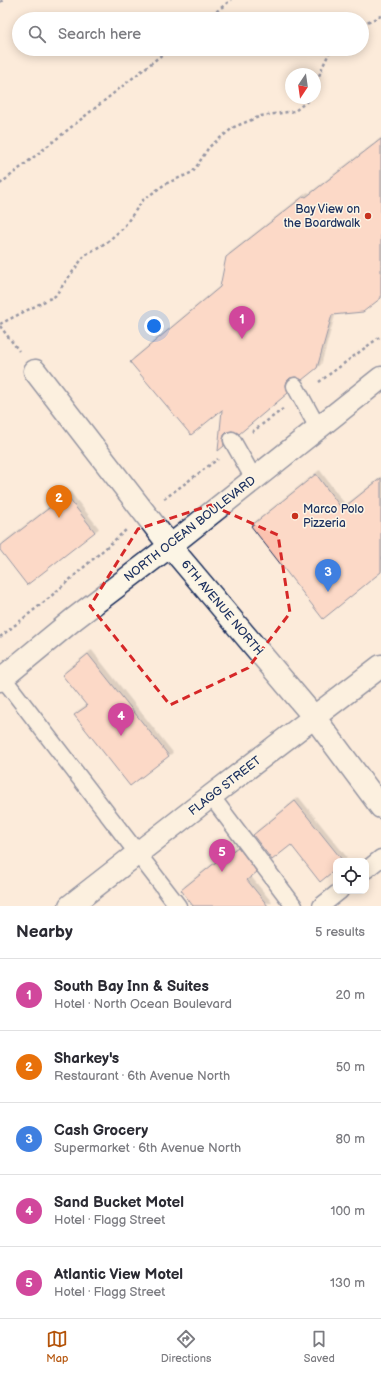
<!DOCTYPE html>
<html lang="en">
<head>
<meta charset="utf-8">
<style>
  :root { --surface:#fff; --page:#f7f7f7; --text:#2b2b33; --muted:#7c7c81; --line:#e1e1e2; --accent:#b45309 }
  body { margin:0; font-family:"Balsamiq Sans",sans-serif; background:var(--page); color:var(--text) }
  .controls { position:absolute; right:12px; bottom:12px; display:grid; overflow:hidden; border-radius:8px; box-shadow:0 2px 10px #0003 }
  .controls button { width:36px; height:36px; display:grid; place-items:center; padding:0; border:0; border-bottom:1px solid var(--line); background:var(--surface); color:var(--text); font:20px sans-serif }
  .compass { position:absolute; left:285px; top:68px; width:36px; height:36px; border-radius:50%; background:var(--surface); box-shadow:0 2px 10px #0003; rotate:193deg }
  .you { position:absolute; left:154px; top:326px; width:14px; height:14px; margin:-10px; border:3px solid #fff; border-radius:50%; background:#1a73e8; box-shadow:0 0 0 6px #1a73e833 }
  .badge { display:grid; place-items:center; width:26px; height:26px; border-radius:50%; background:var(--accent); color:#fff; font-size:13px; font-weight:700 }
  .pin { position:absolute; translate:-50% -33px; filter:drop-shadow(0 1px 2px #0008) }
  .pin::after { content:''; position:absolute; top:21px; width:14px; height:12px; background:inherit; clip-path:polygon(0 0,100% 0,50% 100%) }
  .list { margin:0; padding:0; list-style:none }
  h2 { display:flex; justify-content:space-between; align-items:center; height:52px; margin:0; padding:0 16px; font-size:17px }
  h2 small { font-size:13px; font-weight:400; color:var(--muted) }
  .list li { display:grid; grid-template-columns:26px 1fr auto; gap:12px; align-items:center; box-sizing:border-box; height:72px; padding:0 16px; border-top:1px solid var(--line) }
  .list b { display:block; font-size:15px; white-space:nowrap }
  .list p { margin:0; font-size:13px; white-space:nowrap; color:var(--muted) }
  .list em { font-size:13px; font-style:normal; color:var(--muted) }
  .icon { flex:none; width:22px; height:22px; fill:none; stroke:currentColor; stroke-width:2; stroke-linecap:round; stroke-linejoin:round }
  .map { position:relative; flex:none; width:381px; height:906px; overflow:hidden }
  .search { position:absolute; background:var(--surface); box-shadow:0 2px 10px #0003; left:12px; right:12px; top:12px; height:44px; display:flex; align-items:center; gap:10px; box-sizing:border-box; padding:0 14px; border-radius:22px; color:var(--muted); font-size:15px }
  .sheet { height:412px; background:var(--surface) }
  nav { display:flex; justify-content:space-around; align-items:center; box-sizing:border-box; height:56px; border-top:1px solid var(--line); background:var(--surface); font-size:11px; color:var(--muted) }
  nav a { display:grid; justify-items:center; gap:2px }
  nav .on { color:var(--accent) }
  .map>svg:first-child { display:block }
  .building { fill:#fcc3b0; stroke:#1b2f5e; filter:url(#shadow) }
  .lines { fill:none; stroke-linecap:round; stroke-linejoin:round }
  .lane-casing { stroke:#1b2f5e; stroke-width:19 }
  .street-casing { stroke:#1b2f5e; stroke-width:25 }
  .secondary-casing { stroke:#1b2f5e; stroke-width:25 }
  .path { stroke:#1b2f5e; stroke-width:2.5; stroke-dasharray:3 3; stroke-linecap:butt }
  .lane { stroke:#fcf5e5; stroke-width:16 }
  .street { stroke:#fcf5e5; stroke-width:22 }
  .secondary { stroke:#fcf5e5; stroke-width:22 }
  .marked { fill:none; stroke:#d62828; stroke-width:3; stroke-dasharray:8 5; stroke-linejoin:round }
  .poi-dot { fill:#c8321e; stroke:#fcf5e5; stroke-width:1.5 }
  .labels { text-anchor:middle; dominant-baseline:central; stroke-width:3; stroke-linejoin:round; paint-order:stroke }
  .poi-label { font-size:12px; fill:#1b2f5e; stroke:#fcf5e5; text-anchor:end }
  .street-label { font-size:12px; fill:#1b2f5e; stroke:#fcf5e5 }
</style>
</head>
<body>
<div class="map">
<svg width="381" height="906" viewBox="0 0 381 906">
  <defs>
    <filter id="shadow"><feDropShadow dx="3.5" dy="-3.5" stdDeviation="0" flood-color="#0004"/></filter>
  </defs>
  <rect width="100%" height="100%" fill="#fcebda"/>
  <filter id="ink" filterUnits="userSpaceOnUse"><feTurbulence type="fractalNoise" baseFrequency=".025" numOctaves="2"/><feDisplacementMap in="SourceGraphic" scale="8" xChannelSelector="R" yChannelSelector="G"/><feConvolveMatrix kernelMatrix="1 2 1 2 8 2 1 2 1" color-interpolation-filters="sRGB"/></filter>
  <g filter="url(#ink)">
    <!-- building -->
    <path class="building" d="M381,139V298L363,312L332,315L317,368L302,380L296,377L290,378L287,381L286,385L288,393L239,434L232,431L227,432L224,435L223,440L224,446L218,451L222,410L191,435L130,362L220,287L226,257L304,196L306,197Z
      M316,474L342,509L381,478V572L323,619L251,526Z
      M66,495L95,532L27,585L0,550V546Z
      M88,654L169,756L130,786L74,715L87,706L62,675Z
      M295,801L343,861H336V869L320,882L291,845L272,860L253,835Z
      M238,847L257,872L247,880L268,906H193L181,890L226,854L227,855Z"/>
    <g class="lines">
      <!-- lane casing -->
      <g class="lane-casing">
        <path id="lane" d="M295,386L318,428
          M232,440L254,479
          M3,678L178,906
          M211,796L294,906
          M366,870L381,858
          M321,906L340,891"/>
      </g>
      <!-- street casing -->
      <g class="street-casing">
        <path id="street" d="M35,371L170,546L314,717L381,807
          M70,906L211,796L381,666"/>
      </g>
      <!-- secondary casing -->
      <g class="secondary-casing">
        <path id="secondary" d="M0,680L74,619L170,546L381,378"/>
      </g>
      <!-- path -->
      <path class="path" d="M0,2L3,0
        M207,19L231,0
        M362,24L381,16
        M315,87L322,68L331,49
        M0,184L169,49
        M0,324L55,296L85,255L107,242L123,228L143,200L165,184L193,172L209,147L234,127L261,116L295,111L311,98
        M0,326L19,351
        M319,382L381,336
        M252,432L283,409
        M164,499L218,459
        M0,637L49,598L126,530"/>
      <!-- lane -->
      <use href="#lane" class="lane"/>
      <!-- street -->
      <use href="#street" class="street"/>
      <!-- secondary -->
      <use href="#secondary" class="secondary"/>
    </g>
  </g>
  <!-- marked area -->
  <path d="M0 0H381V906H0ZM211,505L278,535L290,613L248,668L170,705L90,606L138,529Z" fill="#fcebda" fill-opacity=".55" fill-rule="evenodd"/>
  <path class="marked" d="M211,505L278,535L290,613L248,668L170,705L90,606L138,529Z"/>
  <!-- markers -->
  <g class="poi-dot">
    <circle cx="368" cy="216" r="4"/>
    <circle cx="295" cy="516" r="4"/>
  </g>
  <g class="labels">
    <!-- poi labels -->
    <g class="poi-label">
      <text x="360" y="209">Bay View on<tspan x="360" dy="14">the Boardwalk</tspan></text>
      <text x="303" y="509" text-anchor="start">Marco Polo<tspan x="303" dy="14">Pizzeria</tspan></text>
    </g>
    <!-- street labels -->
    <g class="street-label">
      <text transform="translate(190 529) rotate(-38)">NORTH OCEAN BOULEVARD</text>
      <text transform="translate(222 608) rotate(50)">6TH AVENUE NORTH</text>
      <text transform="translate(225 786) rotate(-38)">FLAGG STREET</text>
    </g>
  </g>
</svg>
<div class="controls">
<button><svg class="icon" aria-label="locate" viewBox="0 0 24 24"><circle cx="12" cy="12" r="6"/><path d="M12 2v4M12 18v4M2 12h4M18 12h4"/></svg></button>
</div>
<svg class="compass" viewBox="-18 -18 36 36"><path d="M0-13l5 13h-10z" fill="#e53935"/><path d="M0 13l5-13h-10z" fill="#7c7c81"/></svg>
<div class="you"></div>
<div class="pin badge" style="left:242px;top:339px;background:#d1479c">1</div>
<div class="pin badge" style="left:59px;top:518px;background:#e8710a">2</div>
<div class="pin badge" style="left:328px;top:592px;background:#3f7fe0">3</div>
<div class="pin badge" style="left:121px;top:736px;background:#d1479c">4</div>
<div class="pin badge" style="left:222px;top:872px;background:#d1479c">5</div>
<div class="search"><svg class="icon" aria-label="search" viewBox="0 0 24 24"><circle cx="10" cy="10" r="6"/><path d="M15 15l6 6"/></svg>Search here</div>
</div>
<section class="sheet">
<h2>Nearby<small>5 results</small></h2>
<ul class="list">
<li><span class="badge" style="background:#d1479c">1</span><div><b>South Bay Inn &amp; Suites</b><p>Hotel · North Ocean Boulevard</p></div><em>20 m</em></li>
<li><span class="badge" style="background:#e8710a">2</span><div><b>Sharkey's</b><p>Restaurant · 6th Avenue North</p></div><em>50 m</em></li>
<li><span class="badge" style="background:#3f7fe0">3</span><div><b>Cash Grocery</b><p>Supermarket · 6th Avenue North</p></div><em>80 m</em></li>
<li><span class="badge" style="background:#d1479c">4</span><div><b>Sand Bucket Motel</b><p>Hotel · Flagg Street</p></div><em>100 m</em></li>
<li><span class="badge" style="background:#d1479c">5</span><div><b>Atlantic View Motel</b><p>Hotel · Flagg Street</p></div><em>130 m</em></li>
</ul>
</section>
<nav>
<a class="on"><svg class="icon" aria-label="map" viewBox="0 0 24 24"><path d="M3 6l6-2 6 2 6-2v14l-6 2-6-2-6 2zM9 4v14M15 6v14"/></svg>Map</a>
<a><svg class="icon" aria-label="directions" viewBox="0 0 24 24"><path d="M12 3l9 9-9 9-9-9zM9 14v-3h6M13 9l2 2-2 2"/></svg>Directions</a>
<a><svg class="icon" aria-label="saved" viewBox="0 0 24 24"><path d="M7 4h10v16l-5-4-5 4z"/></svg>Saved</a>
</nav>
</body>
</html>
